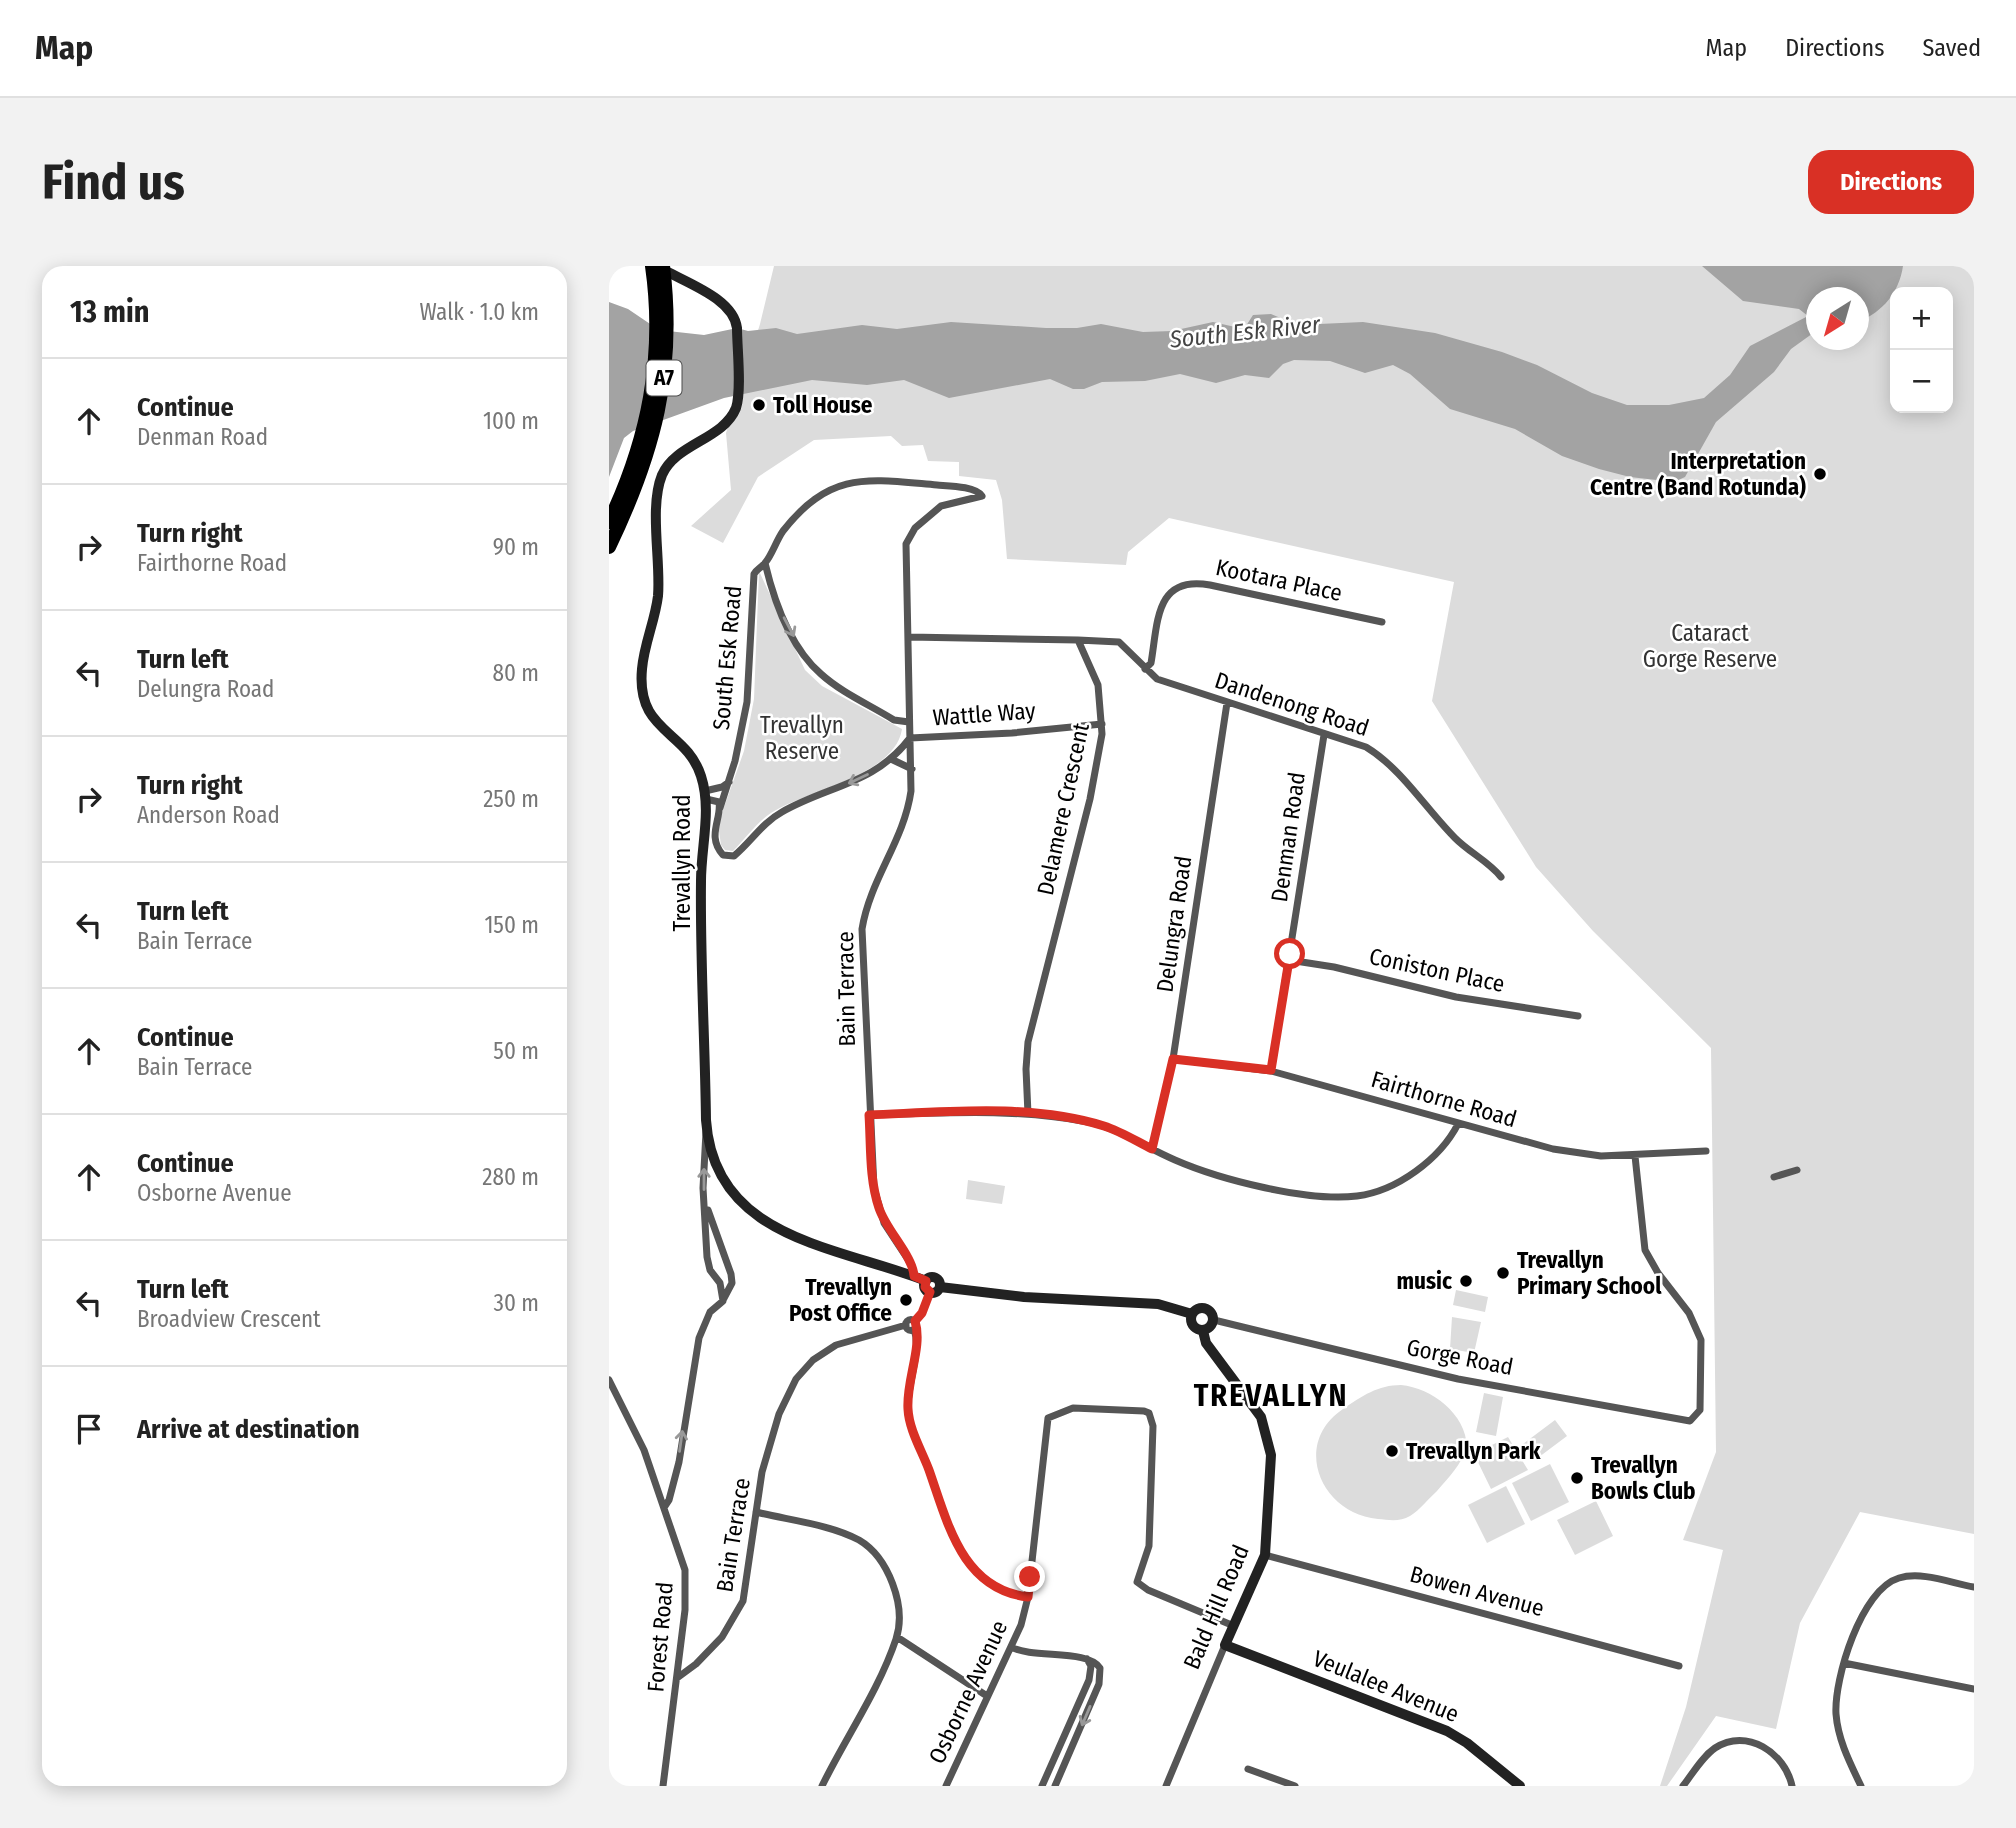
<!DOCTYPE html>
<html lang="en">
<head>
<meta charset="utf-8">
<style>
  :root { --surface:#fff; --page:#f2f2f2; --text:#222; --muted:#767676; --line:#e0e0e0; --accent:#d93025 }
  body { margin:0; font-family:"Fira Sans Condensed",sans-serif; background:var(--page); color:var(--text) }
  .controls { position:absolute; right:21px; top:21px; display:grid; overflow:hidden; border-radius:14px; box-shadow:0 4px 18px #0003 }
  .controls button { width:63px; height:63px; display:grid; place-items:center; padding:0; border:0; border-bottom:2px solid var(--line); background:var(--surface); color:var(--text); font:35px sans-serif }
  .compass { position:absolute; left:1197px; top:21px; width:63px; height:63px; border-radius:50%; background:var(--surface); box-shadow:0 4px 18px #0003; rotate:217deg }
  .stop { position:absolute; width:21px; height:21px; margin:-16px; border:5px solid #d93025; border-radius:50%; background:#fff }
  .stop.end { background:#d93025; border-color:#fff; box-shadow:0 2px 7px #0008 }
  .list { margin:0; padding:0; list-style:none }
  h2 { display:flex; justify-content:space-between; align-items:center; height:91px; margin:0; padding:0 28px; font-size:30px }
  h2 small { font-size:23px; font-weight:400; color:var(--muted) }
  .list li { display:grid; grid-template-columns:46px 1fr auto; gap:21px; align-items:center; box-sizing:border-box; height:126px; padding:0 28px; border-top:2px solid var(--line) }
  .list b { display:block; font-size:26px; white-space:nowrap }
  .list p { margin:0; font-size:23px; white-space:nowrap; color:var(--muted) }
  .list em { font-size:23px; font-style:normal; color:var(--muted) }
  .icon { flex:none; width:38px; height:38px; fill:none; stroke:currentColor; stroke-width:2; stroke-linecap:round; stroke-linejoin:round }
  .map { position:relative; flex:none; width:1365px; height:1520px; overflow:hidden; border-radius:21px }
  header { display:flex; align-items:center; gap:42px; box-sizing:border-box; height:98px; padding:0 35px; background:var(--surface); border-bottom:2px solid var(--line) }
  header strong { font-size:33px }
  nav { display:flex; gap:38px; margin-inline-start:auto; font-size:24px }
  .intro { display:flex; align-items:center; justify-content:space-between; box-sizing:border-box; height:168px; padding:0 42px }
  h1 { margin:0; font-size:49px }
  .button { padding:18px 32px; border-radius:21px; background:var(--accent); color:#fff; font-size:24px; font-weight:700 }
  main { display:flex; gap:42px; padding:0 42px }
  aside { flex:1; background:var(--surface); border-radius:21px; box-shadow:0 4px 18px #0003 }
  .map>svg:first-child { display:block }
  .green { fill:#dcdcdc; fill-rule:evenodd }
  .water { fill:#a3a3a3 }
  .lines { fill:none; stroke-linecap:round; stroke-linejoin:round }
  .street { stroke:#555; stroke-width:7 }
  .secondary { stroke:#222; stroke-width:10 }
  .highway { stroke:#000; stroke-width:14 }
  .oneway { stroke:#999 }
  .route { stroke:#d93025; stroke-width:9 }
  .poi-dot { fill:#000; stroke:#fff; stroke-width:2.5 }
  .labels { text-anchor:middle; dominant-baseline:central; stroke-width:5; stroke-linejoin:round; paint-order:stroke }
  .shield { fill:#fff; stroke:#4c4c4c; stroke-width:2 }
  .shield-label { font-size:21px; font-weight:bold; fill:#000 }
  .poi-label { font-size:23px; font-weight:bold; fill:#000; stroke:#fff; text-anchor:start }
  .street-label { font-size:23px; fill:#000; stroke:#fff }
  .park-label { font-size:23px; fill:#333; stroke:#fff }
  .water-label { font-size:24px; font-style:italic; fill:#444; stroke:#fff }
  .district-label { font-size:30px; font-weight:bold; letter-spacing:2px; fill:#000; stroke:#fff }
</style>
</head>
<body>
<header>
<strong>Map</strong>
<nav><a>Map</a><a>Directions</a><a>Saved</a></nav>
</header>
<div class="intro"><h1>Find us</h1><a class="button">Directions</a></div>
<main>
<aside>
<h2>13 min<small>Walk · 1.0 km</small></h2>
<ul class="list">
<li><svg class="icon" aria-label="ahead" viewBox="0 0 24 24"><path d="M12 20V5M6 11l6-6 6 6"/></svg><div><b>Continue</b><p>Denman Road</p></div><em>100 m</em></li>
<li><svg class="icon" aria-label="right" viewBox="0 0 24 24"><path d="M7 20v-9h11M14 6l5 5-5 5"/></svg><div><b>Turn right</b><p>Fairthorne Road</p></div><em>90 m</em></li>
<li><svg class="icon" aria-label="left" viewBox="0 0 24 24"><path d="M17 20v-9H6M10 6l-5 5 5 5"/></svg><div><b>Turn left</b><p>Delungra Road</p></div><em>80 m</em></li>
<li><svg class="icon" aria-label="right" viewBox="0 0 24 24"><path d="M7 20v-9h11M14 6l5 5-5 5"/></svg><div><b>Turn right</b><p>Anderson Road</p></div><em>250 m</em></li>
<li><svg class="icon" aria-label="left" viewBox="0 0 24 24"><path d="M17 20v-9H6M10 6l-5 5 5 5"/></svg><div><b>Turn left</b><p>Bain Terrace</p></div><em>150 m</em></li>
<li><svg class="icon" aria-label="ahead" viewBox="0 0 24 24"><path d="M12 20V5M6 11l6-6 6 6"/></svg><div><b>Continue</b><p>Bain Terrace</p></div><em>50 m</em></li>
<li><svg class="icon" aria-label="ahead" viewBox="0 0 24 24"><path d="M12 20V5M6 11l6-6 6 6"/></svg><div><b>Continue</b><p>Osborne Avenue</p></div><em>280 m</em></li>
<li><svg class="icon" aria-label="left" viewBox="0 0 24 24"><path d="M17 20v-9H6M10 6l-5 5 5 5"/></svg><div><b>Turn left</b><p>Broadview Crescent</p></div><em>30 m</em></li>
<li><svg class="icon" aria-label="arrive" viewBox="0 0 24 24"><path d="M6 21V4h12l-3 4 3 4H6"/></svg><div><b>Arrive at destination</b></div></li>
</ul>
</aside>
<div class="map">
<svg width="1365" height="1520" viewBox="0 0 1365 1520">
  <rect width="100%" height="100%" fill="#fff"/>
  <!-- green -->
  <path class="green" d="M165,0H1365V1268L1251,1246L1191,1357L1167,1463L1107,1450L1058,1520H1051L1077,1441L1114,1284L1074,1274L1107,1186L1102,782L984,665L927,601L823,435L845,316L560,252L519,286L517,299L398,293L393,234L387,214L350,210V196L319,195L314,179L293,180L282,170L205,174L149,211L114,277L82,260L122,224L117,167L151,58ZM1286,26H1339V142H1286ZM1208,32H1250V74H1208Z
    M150,305L196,404L213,420L293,463C286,510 198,524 162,547C148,556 136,573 124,585L116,584L112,579L109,558L135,485L145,433Z
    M359,914L396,920L393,938L357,933Z
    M847,1024L879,1031L876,1046L844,1039Z
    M843,1051L872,1056L865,1087L841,1083Z
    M792,1119C823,1122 857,1148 858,1181C852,1199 840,1211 828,1225C819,1233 811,1244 801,1250C791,1256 780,1254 769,1253C712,1248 682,1178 734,1143C753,1130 769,1119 792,1119Z
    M875,1127L894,1131L887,1170L867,1166Z
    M946,1154L958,1170L926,1194L914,1178Z
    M899,1171L919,1204L882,1223L865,1188Z
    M941,1198L960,1236L922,1255L903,1217Z
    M897,1220L916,1258L878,1277L859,1239Z
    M987,1235L1004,1270L966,1289L948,1254Z"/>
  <!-- water -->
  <path class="water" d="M1093,0H1294C1290,27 1274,45 1250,56V32H1208L1207,65L1182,83L1165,106L1107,156L1076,211L1065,216L1021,211L990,203L953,190L906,163L841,143L801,108L784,99L756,107L721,95L685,94L674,98L660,112L636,109L607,117L571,108L536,115L493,116L475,123H464L441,113L340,132L295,114L258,119L203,114L115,132L24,165L15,172L0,211V36L19,43L50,64L95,69L128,62L139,65L167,62L188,68L253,59L288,63L342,56L437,62H468L492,58L534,66L563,65L604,56L635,63L644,49L662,48L688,59L754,56L826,67L893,86L928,99L983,127L1018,139H1060L1095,132L1121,109L1141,80L1199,50L1190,43L1134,35Z"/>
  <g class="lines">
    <!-- street -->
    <path class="street" d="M156,297C165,335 182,382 212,408C233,427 261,439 285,454L300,456
      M300,371L469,374L489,419L493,468L481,533L419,776L417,803L419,848
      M469,374L510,376L548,413L757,481C792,502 817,543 846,572C861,587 879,595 892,611
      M536,403L542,397C549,356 546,309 601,319L773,356
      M284,494L303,503
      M96,525L113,521L120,516
      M97,533L110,536C113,553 97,570 114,589L125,590C142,576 153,557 173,546C220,519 265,519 301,472L403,467L493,458
      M111,542L126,495L138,436L145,308C148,303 152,302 156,297C163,289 167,275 174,265C222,204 259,213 328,219C340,220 366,220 373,230
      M680,694L725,701L847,731L969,750
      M564,793L662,805L944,883L992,890L1097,885
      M662,805L715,469
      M260,849C333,847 407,842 479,856C510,862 537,882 566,894C612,914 699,936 748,930C788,925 831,893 849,858
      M543,883L564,793L618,437
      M1165,911L1188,904
      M99,944L122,1008L123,1017L114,1034
      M305,1010L302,998L275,957L265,922L253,663C261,613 295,575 302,525L297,278L306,262L332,240L373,230
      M296.5 1059a5.5 5.5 0 1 1 11 0a5.5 5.5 0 1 1-11 0Z
      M605,1054L849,1113L1081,1155L1091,1144L1092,1074L1080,1047L1049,1007L1036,984L1026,890
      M306,1055L313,1047L321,1026
      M305,1063C313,1086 298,1117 299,1143C300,1163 313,1185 320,1204C339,1257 353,1323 419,1331L412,1359L337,1520
      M0,1114L35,1184L76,1304V1344L54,1520
      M56,1240L60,1234L70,1196L90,1072L101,1046L114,1035L111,1017L101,1004L98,991L94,922L97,866
      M147,1246C179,1254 220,1258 250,1274C279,1291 298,1340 287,1373C270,1424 237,1471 213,1520
      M656,1289L1070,1400
      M419,1331L439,1152L464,1142L535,1145L540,1147L544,1160L540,1280L528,1316L539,1324L625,1360
      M288,1371L378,1430
      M402,1381C424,1393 479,1383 491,1402L490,1418L446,1520
      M1235,1397L1365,1423
      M68,1412L87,1398L113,1371L134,1335L153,1206L170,1148L187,1113L204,1094L227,1079L297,1059
      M639,1503L686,1520
      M433,1520L480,1414L482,1400L478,1393
      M557,1520L616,1379
      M1074,1520C1084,1507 1093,1491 1106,1482C1138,1461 1176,1487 1183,1520
      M1252,1520C1241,1497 1229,1474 1227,1448C1225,1413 1252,1323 1290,1312C1313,1305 1342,1317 1365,1321"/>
    <!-- secondary -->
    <path class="secondary" d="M50,1C74,16 124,31 128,62C128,82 133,124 127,142C114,174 67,177 53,209C40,241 52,295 49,330C46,355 35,378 33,403C27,467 77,463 92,510C103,544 92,580 92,615C91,695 96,775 97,854C105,974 229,980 317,1015
      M315 1019a8 8 0 1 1 16 0a8 8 0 1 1-16 0Z
      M331,1021L415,1031L549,1038L583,1048
      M582 1053a11 11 0 1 1 22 0a11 11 0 1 1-22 0Z
      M594,1065L597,1077L652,1151L662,1189L656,1289L616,1379L838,1465L858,1477L911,1520"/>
    <!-- highway -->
    <path class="highway" d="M0,256C39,174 56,91 43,0
      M0,281C45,187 67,106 54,0"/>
  </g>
  <!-- one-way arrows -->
  <defs><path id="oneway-shaft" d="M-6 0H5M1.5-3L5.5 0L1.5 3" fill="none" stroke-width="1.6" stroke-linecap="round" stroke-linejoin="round" transform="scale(1.75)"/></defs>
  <g class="oneway">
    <use href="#oneway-shaft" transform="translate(180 361) rotate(62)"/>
    <use href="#oneway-shaft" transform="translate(249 513) rotate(155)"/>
    <use href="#oneway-shaft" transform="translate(95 913) rotate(-90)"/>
    <use href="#oneway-shaft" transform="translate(72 1175) rotate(-82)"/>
    <use href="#oneway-shaft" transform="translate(477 1450) rotate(113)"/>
  </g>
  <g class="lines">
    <!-- route -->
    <path class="route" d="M421,1311L419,1331C353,1323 339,1258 320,1204C313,1185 300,1164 299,1143C297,1114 314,1081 306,1055L313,1047L321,1026L316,1021L317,1015L305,1010C304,990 277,964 270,942C260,913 262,879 260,849C336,846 421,837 495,860C511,865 527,875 543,883L564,793L662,804L681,688"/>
  </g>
  <!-- markers -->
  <g class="poi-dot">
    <circle cx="150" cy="139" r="7"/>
    <circle cx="1211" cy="208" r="7"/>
    <circle cx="894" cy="1007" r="7"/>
    <circle cx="857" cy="1015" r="7"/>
    <circle cx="297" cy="1034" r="7"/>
    <circle cx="783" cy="1185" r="7"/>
    <circle cx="968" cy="1212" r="7"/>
  </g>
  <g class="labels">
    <!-- shield labels -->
    <rect class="shield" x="37.5" y="94.5" width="35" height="35" rx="5"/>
    <g class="shield-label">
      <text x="55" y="112">A7</text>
    </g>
    <!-- poi labels -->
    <g class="poi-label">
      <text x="164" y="139">Toll House</text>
      <text x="1197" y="195" text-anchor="end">Interpretation<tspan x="1197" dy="26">Centre (Band Rotunda)</tspan></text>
      <text x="908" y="994">Trevallyn<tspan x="908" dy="26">Primary School</tspan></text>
      <text x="843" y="1015" text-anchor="end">music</text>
      <text x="283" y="1021" text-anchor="end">Trevallyn<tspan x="283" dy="26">Post Office</tspan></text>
      <text x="797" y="1185">Trevallyn Park</text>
      <text x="982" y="1199">Trevallyn<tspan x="982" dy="26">Bowls Club</tspan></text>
    </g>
    <!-- street labels -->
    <g class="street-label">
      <text transform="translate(670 314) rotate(12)">Kootara Place</text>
      <text transform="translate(118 392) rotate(-85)">South Esk Road</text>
      <text transform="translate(683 438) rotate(18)">Dandenong Road</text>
      <text transform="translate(375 448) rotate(-4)">Wattle Way</text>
      <text transform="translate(454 543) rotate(-78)">Delamere Crescent</text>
      <text transform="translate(679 571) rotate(-82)">Denman Road</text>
      <text transform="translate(73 597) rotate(-90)">Trevallyn Road</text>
      <text transform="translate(565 658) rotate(-82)">Delungra Road</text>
      <text transform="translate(828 704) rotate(12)">Coniston Place</text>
      <text transform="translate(237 723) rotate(-91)">Bain Terrace</text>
      <text transform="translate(835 833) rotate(16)">Fairthorne Road</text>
      <text transform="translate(851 1091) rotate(11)">Gorge Road</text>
      <text transform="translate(124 1269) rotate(-81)">Bain Terrace</text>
      <text transform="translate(868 1325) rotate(15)">Bowen Avenue</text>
      <text transform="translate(607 1341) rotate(-67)">Bald Hill Road</text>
      <text transform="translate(51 1371) rotate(-85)">Forest Road</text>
      <text transform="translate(777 1420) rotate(22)">Veulalee Avenue</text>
      <text transform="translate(359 1426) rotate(-65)">Osborne Avenue</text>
    </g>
    <!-- park labels -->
    <g class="park-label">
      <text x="1101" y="367">Cataract<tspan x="1101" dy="26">Gorge Reserve</tspan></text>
      <text x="193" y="459">Trevallyn<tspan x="193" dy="26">Reserve</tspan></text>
    </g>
    <!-- water labels -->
    <g class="water-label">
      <text transform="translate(636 66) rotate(-6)">South Esk River</text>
    </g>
    <!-- district labels -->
    <g class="district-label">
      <text x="662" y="1130">TREVALLYN</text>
    </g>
  </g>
</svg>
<div class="controls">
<button>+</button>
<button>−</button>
</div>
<svg class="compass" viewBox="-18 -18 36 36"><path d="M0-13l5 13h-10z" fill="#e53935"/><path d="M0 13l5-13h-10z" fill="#767676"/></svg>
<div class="stop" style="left:681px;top:688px"></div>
<div class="stop end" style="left:421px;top:1311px"></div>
</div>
</main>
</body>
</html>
